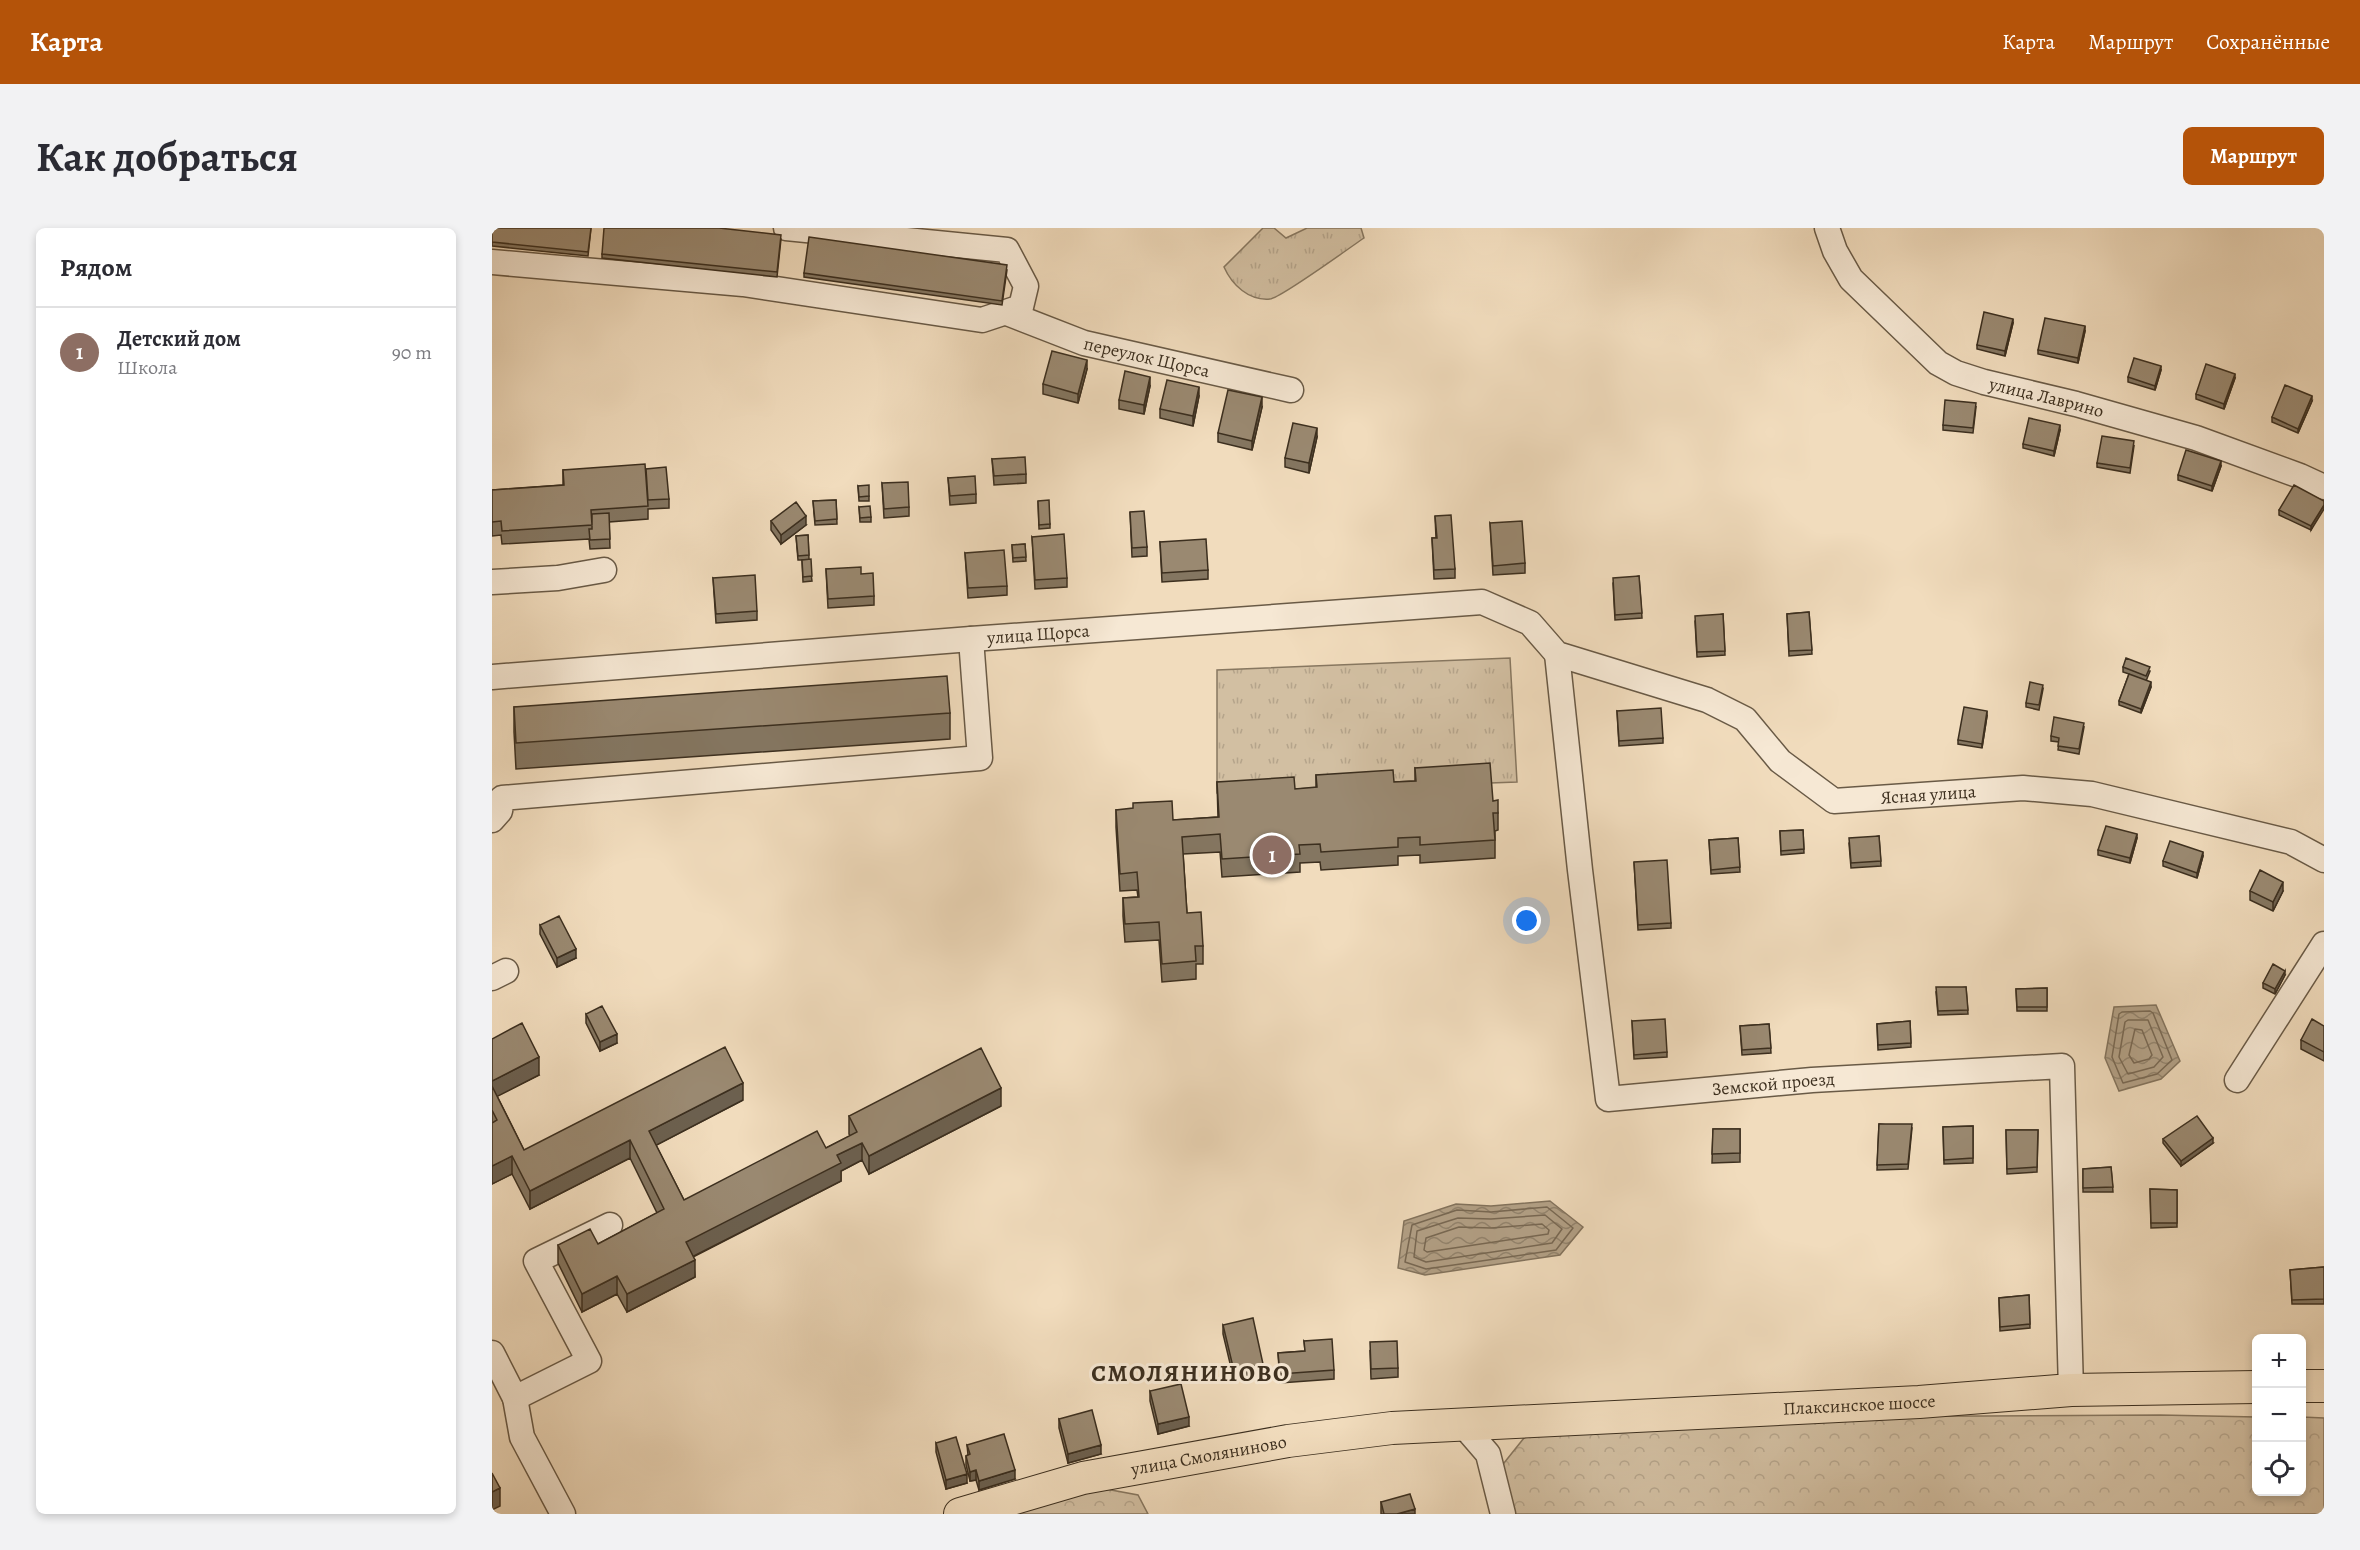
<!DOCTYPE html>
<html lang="ru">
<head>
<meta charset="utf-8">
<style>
  :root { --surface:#fff; --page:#f2f2f3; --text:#2b2b33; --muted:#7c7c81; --line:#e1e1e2; --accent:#b45309 }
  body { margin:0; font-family:Alegreya,serif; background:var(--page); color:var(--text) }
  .controls { position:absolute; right:18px; bottom:18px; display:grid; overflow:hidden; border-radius:9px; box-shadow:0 3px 9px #0003 }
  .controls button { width:54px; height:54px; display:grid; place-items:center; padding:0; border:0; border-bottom:2px solid var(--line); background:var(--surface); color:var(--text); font:30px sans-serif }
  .you { position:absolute; left:1035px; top:693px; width:21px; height:21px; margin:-15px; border:4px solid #fff; border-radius:50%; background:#1a73e8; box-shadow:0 0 0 9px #1a73e833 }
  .badge { display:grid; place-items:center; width:39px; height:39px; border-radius:50%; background:var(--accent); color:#fff; font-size:20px; font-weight:700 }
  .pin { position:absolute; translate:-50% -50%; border:3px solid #fff; box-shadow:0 2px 6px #0006 }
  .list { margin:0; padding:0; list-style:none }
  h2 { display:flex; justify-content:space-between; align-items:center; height:78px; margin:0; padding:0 24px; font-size:26px }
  h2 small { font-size:20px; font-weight:400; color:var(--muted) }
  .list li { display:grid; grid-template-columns:39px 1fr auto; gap:18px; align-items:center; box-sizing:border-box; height:90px; padding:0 24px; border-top:2px solid var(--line) }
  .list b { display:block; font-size:22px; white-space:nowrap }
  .list p { margin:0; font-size:20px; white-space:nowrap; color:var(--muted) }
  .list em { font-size:20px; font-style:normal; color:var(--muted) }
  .icon { flex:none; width:33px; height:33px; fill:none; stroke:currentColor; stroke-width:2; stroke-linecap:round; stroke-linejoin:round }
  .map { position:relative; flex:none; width:1832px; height:1286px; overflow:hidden; border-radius:9px }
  header { display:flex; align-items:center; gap:36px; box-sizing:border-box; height:84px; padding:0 30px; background:var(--accent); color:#fff }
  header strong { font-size:28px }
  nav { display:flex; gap:33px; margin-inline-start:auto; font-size:21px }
  .intro { display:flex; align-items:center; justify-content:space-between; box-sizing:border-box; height:144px; padding:0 36px }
  h1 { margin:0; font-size:42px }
  .button { padding:15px 27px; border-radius:9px; background:var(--accent); color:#fff; font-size:21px; font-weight:700 }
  main { display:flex; gap:36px; padding:0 36px }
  aside { flex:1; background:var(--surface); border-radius:9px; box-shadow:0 3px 9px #0003 }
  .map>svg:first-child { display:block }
  .grass { fill:url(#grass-tufts); stroke:#877760; stroke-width:1.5 }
  .forest { fill:url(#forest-crowns); stroke:#877760; stroke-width:1.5 }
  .water { fill:url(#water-waves); stroke:#83735d; stroke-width:1.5 }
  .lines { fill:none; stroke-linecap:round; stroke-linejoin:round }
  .shore { stroke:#786853; stroke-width:1.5 }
  .minor-casing { stroke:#695a46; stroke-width:27 }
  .major-casing { stroke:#3c2f1f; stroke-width:34 }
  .minor { stroke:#f6e8d4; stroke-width:24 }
  .major { stroke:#f1dcbd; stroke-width:32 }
  .wall { fill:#847661; stroke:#3c2f1f; stroke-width:1.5 }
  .shaded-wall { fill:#6c604f; stroke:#3c2f1f; stroke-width:1.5 }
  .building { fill:#9a8971; stroke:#3c2f1f; stroke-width:1.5 }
  .labels { text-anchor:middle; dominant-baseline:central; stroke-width:6; stroke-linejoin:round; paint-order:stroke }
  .street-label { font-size:18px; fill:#3c2f1f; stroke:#f6e8d4 }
  .district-label { font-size:24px; font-weight:bold; letter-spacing:1.5px; fill:#3c2f1f; stroke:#f6e8d4 }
</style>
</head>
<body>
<header>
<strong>Карта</strong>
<nav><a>Карта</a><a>Маршрут</a><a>Сохранённые</a></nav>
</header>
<div class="intro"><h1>Как добраться</h1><a class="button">Маршрут</a></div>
<main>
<aside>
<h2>Рядом<small></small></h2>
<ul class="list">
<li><span class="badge" style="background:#8d6e63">1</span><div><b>Детский дом</b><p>Школа</p></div><em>90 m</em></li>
</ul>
</aside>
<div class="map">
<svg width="1832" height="1286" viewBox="0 0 1832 1286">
  <defs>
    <pattern id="grass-tufts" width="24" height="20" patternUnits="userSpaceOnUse" patternTransform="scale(1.5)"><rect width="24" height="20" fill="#d2bfa2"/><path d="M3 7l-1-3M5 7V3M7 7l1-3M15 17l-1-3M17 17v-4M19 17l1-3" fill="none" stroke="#b5a48b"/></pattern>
    <pattern id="forest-crowns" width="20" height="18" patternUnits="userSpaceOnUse" patternTransform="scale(1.5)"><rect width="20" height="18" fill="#d2bfa2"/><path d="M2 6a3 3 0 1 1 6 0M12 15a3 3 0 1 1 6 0" fill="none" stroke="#b5a48b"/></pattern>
    <pattern id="water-waves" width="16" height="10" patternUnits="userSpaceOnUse" patternTransform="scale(1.5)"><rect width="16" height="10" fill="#b3a187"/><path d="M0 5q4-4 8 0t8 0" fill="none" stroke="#93846e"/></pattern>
  </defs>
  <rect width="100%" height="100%" fill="#f1dcbd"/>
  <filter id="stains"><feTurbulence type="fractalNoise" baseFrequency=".00333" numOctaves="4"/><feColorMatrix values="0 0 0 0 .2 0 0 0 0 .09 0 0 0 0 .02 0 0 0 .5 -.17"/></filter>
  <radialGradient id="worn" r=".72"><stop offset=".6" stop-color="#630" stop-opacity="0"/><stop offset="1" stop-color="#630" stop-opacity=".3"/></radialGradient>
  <!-- grass -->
  <path class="grass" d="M771,0H782L794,10L815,0H869L872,10C857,20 789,70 778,71C757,73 740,57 732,39Z
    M1018,430L1025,554L725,565V442Z"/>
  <!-- forest -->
  <path class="forest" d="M1668,1187L1764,1189V1264H1810V1189L1832,1190V1286H1015L1008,1240L1032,1210L1098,1190Z
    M603,1259L646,1267L656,1286H501Z"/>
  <!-- water -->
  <path class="water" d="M1664,777L1688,833L1669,851L1627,863L1613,830L1622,779Z
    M1058,973L1091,999L1068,1027L933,1047L906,1040L912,993L964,976L999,978Z"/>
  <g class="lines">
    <!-- shore -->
    <path class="shore" d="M1658,783L1661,785L1680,832L1665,846L1631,855L1620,829L1627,786L1630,784Z
      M1636,792H1656L1671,829L1662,839L1636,846L1627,829L1633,794Z
      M1643,801L1650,802L1660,827L1657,831L1642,835L1637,827Z
      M1055,979L1081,1000L1064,1022L934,1041L913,1034L920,997L965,982L999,984Z
      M1053,987L1070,1001L1060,1015L934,1034L922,1029L925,1003L966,990L999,991Z
      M1050,996L1057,1002L1056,1006L935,1024L932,1022L934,1010L967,999L999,1000Z"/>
    <!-- minor casing -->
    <g class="minor-casing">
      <g id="minor">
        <path id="s1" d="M1335,0L1343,23L1359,51L1446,135L1464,145L1492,154L1584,176L1704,210L1808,248L1832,259"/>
        <path d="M0,34L251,56L490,92L529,79L534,58L515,22L294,0"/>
        <path id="s2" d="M515,85L592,115L799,162"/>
        <path d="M0,354L66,350L112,342"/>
        <path id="s3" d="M1065,426L1088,642L1116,871L1320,852L1570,838L1579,1162"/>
        <path id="s4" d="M0,449L479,411L990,374L1038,395L1065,426L1215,472L1253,491L1288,533L1342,573L1531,560L1600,566L1799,614L1832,632"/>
        <path d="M0,592L8,583L10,570L488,530L479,411"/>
        <path d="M0,750L14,743"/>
        <path d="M1745,852L1832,716"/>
        <path d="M0,1125L23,1170L97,1133L44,1033L118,997"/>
        <path d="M23,1170L30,1209L71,1286"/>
        <path d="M971,1197L996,1226L1011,1286"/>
      </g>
    </g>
    <!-- major casing -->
    <g class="major-casing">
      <g id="major">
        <path d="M1810,1158H1832"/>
        <path id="s5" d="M468,1286L591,1250L796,1213L900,1200L1427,1174L1579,1162L1764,1159"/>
      </g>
    </g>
    <!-- minor -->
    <use href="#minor" class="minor"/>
    <!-- major -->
    <use href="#major" class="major"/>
  </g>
  <!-- wall -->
  <path class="wall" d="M0,0H99L96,28L0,18Z
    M289,11L285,49L110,30V26Z
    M515,42L510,77L312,49V45Z
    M1521,95L1513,128L1485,121V117Z
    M1593,103L1586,135L1546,126V122Z
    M595,141L586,175L551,166V156Z
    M1669,142L1663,162L1636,154V149Z
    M1743,150L1732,181L1704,171V166Z
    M658,158L652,186L627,181V172Z
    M707,168L701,198L668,190V181Z
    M1820,173L1806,205L1780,194V189Z
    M770,179L760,222L726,214V205Z
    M1484,179L1481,205L1451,202V197Z
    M1568,202L1562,228L1531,220V216Z
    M825,209L817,245L793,239V230Z
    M1642,218L1638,245L1605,239V235Z
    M500,231L534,246V255L502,257Z
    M1729,238L1720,263L1686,252V247Z
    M154,241L177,271V280L156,281V291L117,294L118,320L98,321L97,311L10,316L9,307L0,308V262L71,257V242Z
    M456,250L484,266V275L458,277Z
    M390,255L417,279V288L392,290Z
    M366,258L377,268V273H367Z
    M344,272L345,296L323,297L321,273Z
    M546,273L558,296V300L547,301Z
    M1832,273L1819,302L1787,287V282Z
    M367,279L379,289V294H368Z
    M638,284L655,319V328L640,329Z
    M943,288L963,341V350L942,351L940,310H944Z
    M279,293L314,297L289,316L279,302Z
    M998,295L1033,335V345L1001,347Z
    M316,307L317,331L320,353L311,354L310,332H306L304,308Z
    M540,309L575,350V359L543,361Z
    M668,314L716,342V351L670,354Z
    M533,316L534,333L521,334L520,317Z
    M473,325L515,358V367L476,370Z
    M334,341L369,346L382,368V377L336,380Z
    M1147,348L1150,390L1123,392L1121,355Z
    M221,350L265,383V392L224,395Z
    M1317,384L1320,426L1297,428L1295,386Z
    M1231,386L1233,427L1205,429L1203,393Z
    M1631,439L1658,443L1654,453L1659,459L1649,485L1627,477V473L1637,446L1631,444Z
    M1551,461L1547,482L1534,479V475Z
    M22,479L458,485V511L24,541L22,504Z
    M1125,483L1171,510V515L1127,518Z
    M1495,488L1490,520L1466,516V512Z
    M1592,499L1587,526L1566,522L1567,514L1559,513V508Z
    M923,540L1001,573L1006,585V602L1003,603V630L928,635V627L906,628V637L829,642L828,634L808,635V644L730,649L728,624L691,626L695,685L711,718V736H704V751L670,754L667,712L633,714L631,688V670L646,669L645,662L628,663L624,599V582L681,592L726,589L725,554L803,561L824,560V547L902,554L923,553Z
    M1311,602L1312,625L1289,627L1288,603Z
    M1387,608L1389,638L1359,640L1357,615Z
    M1246,610L1248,644L1219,646L1217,612Z
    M1645,610L1638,635L1606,627V622Z
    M1711,628L1705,650L1671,638V633Z
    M1142,634L1179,695V700L1146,702Z
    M1758,663H1791L1781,683L1758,672Z
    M48,697L84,730L65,739L48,706Z
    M1793,747L1783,766L1771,760V755Z
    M1474,759L1476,786L1446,787L1444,764Z
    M1555,760V783H1525L1524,761Z
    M94,786L125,815L108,823L94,795Z
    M1140,793L1175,824V829L1142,831Z
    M1418,793L1419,819L1386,822L1385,796Z
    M1277,796L1279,825L1250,827L1248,798Z
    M1832,798V833L1809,821V812Z
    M0,811L47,847L5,868L32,922L251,872L164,917L192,972L334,920L358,908L357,906V888L509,878L377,946L370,932L349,943V953L201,1029L203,1049L135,1084L125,1066L90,1084L66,1035V1017L106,1016L165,985L138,930L38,981L20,946L0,956Z
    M1387,896L1420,900L1416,941L1385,942Z
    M1481,898V935L1452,936L1451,899Z
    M1221,901H1248V934L1220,935Z
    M1514,902H1546L1545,944L1515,946Z
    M1671,911L1721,915L1689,938L1671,915Z
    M1619,939L1621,964H1591V941Z
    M1658,961L1685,962V999L1659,1000Z
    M1832,1039V1076H1800L1798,1042Z
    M1537,1067L1538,1100L1508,1103L1507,1070Z
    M731,1097L771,1145L742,1152L731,1106Z
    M812,1113L842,1142V1151L788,1155L786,1125L813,1123Z
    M878,1123L906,1140V1149L879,1151Z
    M658,1163L697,1198L666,1206L658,1173Z
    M567,1191L609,1226L576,1235L567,1200Z
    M444,1215L475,1255L454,1261L444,1224Z
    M475,1217L523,1251L487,1262L484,1252L478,1253L474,1237V1228L476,1227Z
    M889,1274L923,1286H889Z"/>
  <!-- shaded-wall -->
  <path class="shaded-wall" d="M1521,91V95L1513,128V123Z
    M1593,98V103L1586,135V130Z
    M595,132V141L586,175V166Z
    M1669,138V142L1663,162V158Z
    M1743,146V150L1732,181V176Z
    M658,149V158L652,186V177Z
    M707,159V168L701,198V188Z
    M1820,168V173L1806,205V201Z
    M770,169V179L760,222V213Z
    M1568,197V202L1562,228V223Z
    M825,200V209L817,245V235Z
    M1729,233V238L1720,263V258Z
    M1832,277V281L1819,302V298Z
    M314,288V297L289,316V307Z
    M1659,454V459L1649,485V481Z
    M1495,483V488L1490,520V516Z
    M1645,606V610L1638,635V630Z
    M1711,624V628L1705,650V645Z
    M1791,654V663L1781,683V674Z
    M84,721V730L65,739V730Z
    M1793,743V747L1783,766V761Z
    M125,806V815L108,823V814Z
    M47,829V847L0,871V853Z
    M251,855V872L157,921V903Z
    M509,860V878L377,946V928Z
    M1721,910V915L1689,938V933Z
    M138,912V930L38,981V963Z
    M370,915V932L349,943V953L194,1032V1014L345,927Z
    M20,928V946L0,956V938Z
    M203,1032V1049L135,1084V1066Z
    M125,1048V1066L90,1084V1066Z
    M771,1136V1145L742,1152V1143Z
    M697,1189V1198L666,1206V1196Z
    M609,1217V1226L576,1235V1226Z
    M484,1242V1252L478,1253V1244Z
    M523,1242V1251L487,1262V1253Z
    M475,1246V1255L454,1261V1252Z
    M8,1260V1278L0,1282V1264Z
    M923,1281V1286H905Z"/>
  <!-- building -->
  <path class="building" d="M0,0H99L96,24L0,14Z
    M112,0H227L289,7L285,44L110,26Z
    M317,9L515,37L510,73L312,45Z
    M1492,84L1521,91L1513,123L1485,117Z
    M1553,90L1593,98L1586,130L1546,122Z
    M560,123L595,132L586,166L551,156Z
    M1642,130L1669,138L1663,158L1636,149Z
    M1714,136L1743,146L1732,176L1704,166Z
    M633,143L658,149L652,177L627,172Z
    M675,152L707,159L701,188L668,181Z
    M1793,157L1820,168L1806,201L1780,189Z
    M736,162L770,169L760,213L726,205Z
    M1453,172L1484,175L1481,200L1451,197Z
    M1537,190L1568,197L1562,223L1531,216Z
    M801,195L825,200L817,235L793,230Z
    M1610,208L1642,213L1638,240L1605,235Z
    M1694,222L1729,233L1720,258L1686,247Z
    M533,229L534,246L502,248L500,231Z
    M153,236L156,278L99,282L100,297L10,303L9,293L0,294V262L72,257L71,242Z
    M174,239L177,271L156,272L154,241Z
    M483,248L484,266L458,268L456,250Z
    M416,254L417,279L392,281L390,255Z
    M377,257V268L367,269L366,258Z
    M1802,257L1832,273V277L1819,298L1787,282Z
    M344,272L345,291L323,293L321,273Z
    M557,272L558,296L547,297L546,273Z
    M304,274L314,288L289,307L279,293Z
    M378,278L379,289L368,290L367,279Z
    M652,283L655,319L640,320L638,284Z
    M117,285L118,311L98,312L97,301H100V286Z
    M959,287L963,341L942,342L940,310H945L943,288Z
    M1030,293L1033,335L1001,338L998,295Z
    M572,306L575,350L543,352L540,309Z
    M316,307L317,327L306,328L304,308Z
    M714,311L716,342L670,345L668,314Z
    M533,316L534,329L521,330L520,317Z
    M512,322L515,358L476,360L473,325Z
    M319,331L320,348L311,349L310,332Z
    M369,339V346L381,345L382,368L336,371L334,341Z
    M263,347L265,383L224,386L221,350Z
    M1147,348L1150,385L1123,387L1121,350Z
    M1317,384L1320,422L1297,423L1295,386Z
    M1231,386L1233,423L1205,424L1203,388Z
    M1634,430L1658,439L1654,448L1631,439Z
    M1637,446L1659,454L1649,481L1627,473Z
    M455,448L458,485L24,515L22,479Z
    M1538,454L1551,457L1547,477L1534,475Z
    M1472,479L1495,483L1490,516L1466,512Z
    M1169,480L1171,510L1127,513L1125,483Z
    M1562,489L1592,495L1587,521L1566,518L1567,510L1559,508Z
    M998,535L1001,573L1006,572V585H1001L1003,612L928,617V609L906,610V619L829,624L828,616L807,617L808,626L730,631L728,606L690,609L695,685L709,684L711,718H703L704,733L670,736L667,694L633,696L631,670L647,669L645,644L628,646L624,582L641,580V575L680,573L681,592L727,589L725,554L802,549L803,561L825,559L824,547L901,542L902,554L924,553L923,540Z
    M1614,598L1645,606L1638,630L1606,622Z
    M1311,602L1312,621L1289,623L1288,603Z
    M1387,608L1389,633L1359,635L1357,610Z
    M1246,610L1248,639L1219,642L1217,612Z
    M1678,613L1711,624L1705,645L1671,633Z
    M1175,632L1179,695L1146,697L1142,634Z
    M1768,642L1791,654L1781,674L1758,663Z
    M67,688L84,721L65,730L48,697Z
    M1781,736L1793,743L1783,761L1771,755Z
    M1444,759H1474L1476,782L1446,783Z
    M1555,760V779H1525L1524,761Z
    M110,778L125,806L108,814L94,786Z
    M1173,791L1175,824L1142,827L1140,793Z
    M1820,791L1832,798V824L1809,812Z
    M1418,793L1419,815L1386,817L1385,796Z
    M30,795L47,829L0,853V811Z
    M1277,796L1279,820L1250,822L1248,798Z
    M233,819L251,855L157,903L192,972L325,903L334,920L365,904L357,888L489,820L509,860L377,928L370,915L345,927L349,935L194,1014L203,1032L135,1066L125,1048L90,1066L66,1017L98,1001L106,1016L172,981L138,912L38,963L20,928L0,938V895L5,892L0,882V858L32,922Z
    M1705,888L1721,910L1689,933L1671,911Z
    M1387,896H1420L1416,936L1385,937Z
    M1481,898V930L1452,932L1451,899Z
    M1221,901H1248V925L1220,926Z
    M1514,902H1546L1545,939L1515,941Z
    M1619,939L1621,959L1591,960V941Z
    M1658,961L1685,962V995H1659Z
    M1832,1039V1071L1800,1072L1798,1042Z
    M1537,1067L1538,1096L1508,1099L1507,1070Z
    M761,1090L771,1136L742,1143L731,1097Z
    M840,1111L842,1142L788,1146L786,1125L813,1123L812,1113Z
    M905,1113L906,1140L879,1141L878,1114Z
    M689,1156L697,1189L666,1196L658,1163Z
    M600,1182L609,1217L576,1226L567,1191Z
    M512,1206L523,1242L487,1253L484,1242L478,1244L474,1228L478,1226L475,1217Z
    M464,1209L475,1246L454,1252L444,1215Z
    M0,1245L8,1260L0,1264Z
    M918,1266L923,1281L905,1286H892L889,1274Z"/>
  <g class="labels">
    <!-- street labels -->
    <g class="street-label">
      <text stroke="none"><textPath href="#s2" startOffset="147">переулок Щорса</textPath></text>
      <text stroke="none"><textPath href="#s1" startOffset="292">улица Лаврино</textPath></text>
      <text stroke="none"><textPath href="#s4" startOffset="548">улица Щорса</textPath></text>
      <text stroke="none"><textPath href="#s4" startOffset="1502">Ясная улица</textPath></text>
      <text stroke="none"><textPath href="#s3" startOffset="614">Земской проезд</textPath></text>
      <text stroke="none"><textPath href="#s5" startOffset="909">Плаксинское шоссе</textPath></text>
      <text stroke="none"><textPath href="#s5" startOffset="256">улица Смоляниново</textPath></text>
    </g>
    <!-- district labels -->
    <g class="district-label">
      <text x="699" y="1145">СМОЛЯНИНОВО</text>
    </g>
  </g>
  <rect width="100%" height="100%" filter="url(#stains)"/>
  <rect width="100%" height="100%" fill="url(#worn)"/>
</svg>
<div class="controls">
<button>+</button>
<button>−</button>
<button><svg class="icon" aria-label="locate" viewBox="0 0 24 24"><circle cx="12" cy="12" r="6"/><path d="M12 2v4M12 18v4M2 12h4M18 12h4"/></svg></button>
</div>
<div class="you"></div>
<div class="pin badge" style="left:780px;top:627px;background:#8d6e63">1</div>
</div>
</main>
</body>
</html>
